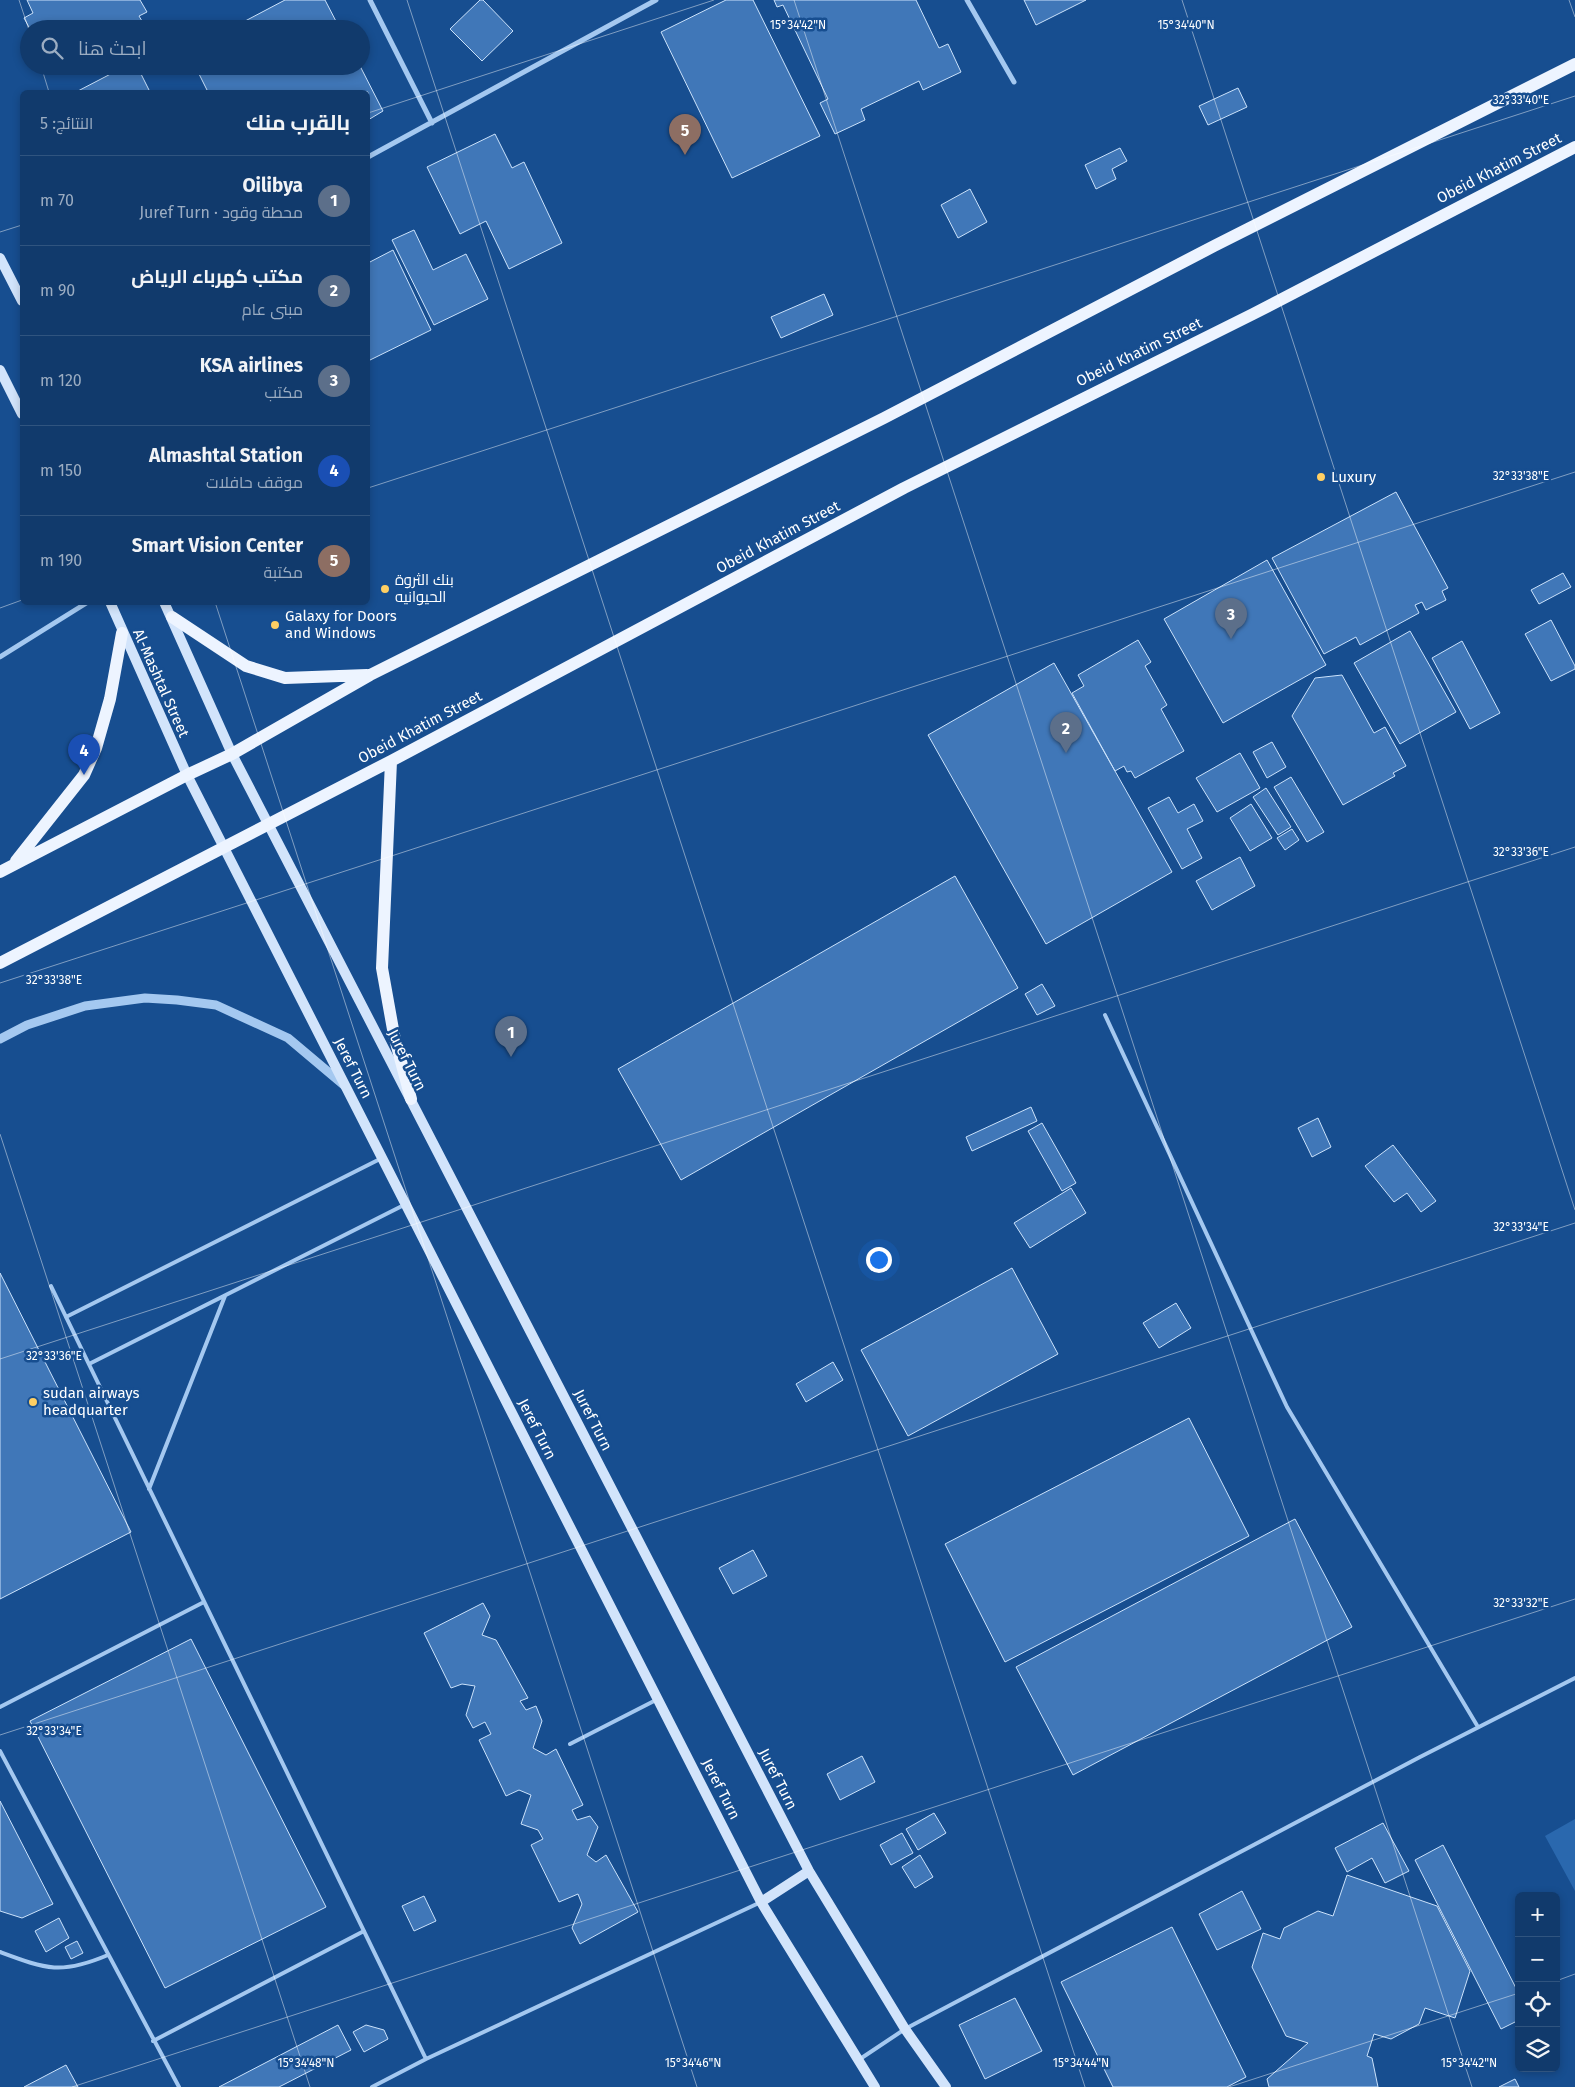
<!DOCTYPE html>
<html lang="ar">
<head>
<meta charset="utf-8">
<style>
  :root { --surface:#113a6c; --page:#1a4172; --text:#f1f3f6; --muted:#9cadc2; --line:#30547f; --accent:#bca0f2 }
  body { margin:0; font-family:"Fira Sans",Cairo,sans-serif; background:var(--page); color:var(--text); direction:rtl }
  .controls { position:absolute; right:15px; bottom:15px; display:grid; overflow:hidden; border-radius:8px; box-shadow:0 2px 8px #0003 }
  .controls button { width:45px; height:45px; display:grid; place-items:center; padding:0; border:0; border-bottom:1px solid var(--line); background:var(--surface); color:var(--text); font:25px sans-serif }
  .you { position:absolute; left:878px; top:1259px; width:18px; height:18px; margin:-12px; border:4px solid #fff; border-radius:50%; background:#1a73e8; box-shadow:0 0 0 8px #1a73e833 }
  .badge { display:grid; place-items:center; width:32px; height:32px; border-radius:50%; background:var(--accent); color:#fff; font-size:16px; font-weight:700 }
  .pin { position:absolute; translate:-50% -41px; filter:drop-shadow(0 1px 2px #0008) }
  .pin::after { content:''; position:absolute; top:26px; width:18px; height:15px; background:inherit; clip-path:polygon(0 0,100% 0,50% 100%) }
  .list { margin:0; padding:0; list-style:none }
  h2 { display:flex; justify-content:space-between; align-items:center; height:65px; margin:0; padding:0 20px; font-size:21px }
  h2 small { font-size:16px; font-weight:400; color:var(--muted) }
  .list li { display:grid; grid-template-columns:32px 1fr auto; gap:15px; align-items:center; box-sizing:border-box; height:90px; padding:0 20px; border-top:1px solid var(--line) }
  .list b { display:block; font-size:19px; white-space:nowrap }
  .list p { margin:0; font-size:16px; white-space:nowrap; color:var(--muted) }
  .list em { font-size:16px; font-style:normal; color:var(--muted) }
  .icon { flex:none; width:28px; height:28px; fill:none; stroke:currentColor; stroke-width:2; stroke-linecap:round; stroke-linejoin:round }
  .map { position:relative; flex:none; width:1575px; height:2087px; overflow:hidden; direction:ltr }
  .search { position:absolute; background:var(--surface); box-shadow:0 2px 8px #0003; left:20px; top:20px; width:350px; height:55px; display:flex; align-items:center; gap:12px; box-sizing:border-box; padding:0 18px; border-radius:28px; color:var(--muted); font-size:19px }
  .panel { position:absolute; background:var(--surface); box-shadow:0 2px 8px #0003; left:20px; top:90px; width:350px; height:515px; border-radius:8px; direction:rtl }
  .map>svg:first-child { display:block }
  .green { fill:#2a68ae }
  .building { fill:#4077b8; stroke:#cbe2fb }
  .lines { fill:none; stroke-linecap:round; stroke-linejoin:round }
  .service { stroke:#a4c8f0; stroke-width:4 }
  .minor { stroke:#a4c8f0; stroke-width:5 }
  .tertiary { stroke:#a4c8f0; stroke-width:9 }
  .secondary { stroke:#d2e4fb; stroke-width:10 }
  .primary { stroke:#edf4ff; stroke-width:12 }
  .ticks { fill:none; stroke:#fff; stroke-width:1; stroke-opacity:0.45 }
  .poi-dot { fill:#ffcf63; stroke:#174e90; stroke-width:2 }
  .labels { text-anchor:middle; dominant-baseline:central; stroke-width:5; stroke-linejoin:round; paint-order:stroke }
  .street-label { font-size:15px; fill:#fff; stroke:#174e90 }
  .poi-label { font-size:15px; fill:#fff; stroke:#174e90; text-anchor:start }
  .ticks-label { font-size:12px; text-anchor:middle; fill:#fff; stroke:#174e90; stroke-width:5; stroke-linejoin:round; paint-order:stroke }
</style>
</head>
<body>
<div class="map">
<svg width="1575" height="2087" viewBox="0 0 1575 2087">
  <rect width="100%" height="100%" fill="#174e90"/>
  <!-- green -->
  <path class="green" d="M1575,1819V1891L1545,1836Z"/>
  <!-- building -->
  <path class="building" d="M27,0H140L147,12L139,16L142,21L128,29H30L24,18L33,13Z
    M285,0H325L340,29H230Z
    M480,0H483L513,31L482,61L450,29Z
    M726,0H753L820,136L732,178L661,32Z
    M774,0H916L939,48L948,44L961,72L923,90L919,81L861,109L865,120L835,134L820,103L828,99L783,5L777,7Z
    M1024,0H1086L1036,25Z
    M126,66H137L150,92H76Z
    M195,66H360L383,111L368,120V92H208Z
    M1238,88L1247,107L1208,125L1199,106Z
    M495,134L512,168L524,162L562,243L509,269L486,221L460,234L427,167Z
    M1120,148L1127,161L1112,169L1116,179L1096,189L1085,165Z
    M970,189L987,222L958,238L941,205Z
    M414,230L433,270L466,254L488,299L434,325L392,240Z
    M393,250L431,330L368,361V263Z
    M824,294L833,315L781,338L771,317Z
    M1396,492L1448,588L1442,591L1446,600L1426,610L1422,602L1415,605L1419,613L1360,645L1356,637L1324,654L1272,558Z
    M1267,560L1326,665L1223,723L1164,619Z
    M1563,573L1571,587L1539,604L1531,590Z
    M1551,620L1575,666V669L1551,681L1525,634Z
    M1410,631L1456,712L1400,744L1354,663Z
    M1138,640L1151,662L1145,666L1167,705L1161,709L1184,751L1135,778L1131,771L1127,772L1124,766L1115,771L1072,693L1084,686L1078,675Z
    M1462,641L1500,713L1470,729L1432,658Z
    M1054,663L1172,872L1046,944L928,735Z
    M1342,675L1374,733L1385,727L1406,766L1393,773L1395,776L1343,805L1292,716L1315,678Z
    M1272,742L1286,767L1267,778L1253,752Z
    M1240,753L1260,788L1217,812L1196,778Z
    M1291,777L1324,832L1307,842L1274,787Z
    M1266,788L1291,827L1278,835L1253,797Z
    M1169,797L1178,813L1194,804L1203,821L1187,829L1202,858L1182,869L1148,808Z
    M1251,804L1272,838L1250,851L1230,818Z
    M1292,829L1299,840L1285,850L1277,838Z
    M1240,857L1255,886L1212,910L1196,881Z
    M955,876L1018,988L681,1180L618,1069Z
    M1042,984L1055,1006L1037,1015L1025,994Z
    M1031,1107L1037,1121L972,1151L966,1137Z
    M1318,1118L1331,1147L1312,1157L1298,1128Z
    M1042,1123L1076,1183L1062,1191L1028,1131Z
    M1393,1145L1436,1201L1421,1212L1407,1193L1394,1202L1365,1166Z
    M1071,1188L1086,1213L1030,1248L1014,1223Z
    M1012,1268L1058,1354L908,1436L861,1350Z
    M0,1273L131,1532L0,1599Z
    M1176,1303L1191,1328L1159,1348L1143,1323Z
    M833,1362L843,1380L806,1402L796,1384Z
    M1189,1418L1249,1536L1005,1662L945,1544Z
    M1295,1519L1352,1627L1073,1775L1016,1667Z
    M753,1550L767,1576L733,1594L719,1568Z
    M483,1603L490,1616L482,1635L496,1640L528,1698L520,1701L526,1710L536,1706L542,1721L533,1748L546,1755L556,1749L583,1805L572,1810L577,1820L590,1816L598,1827L587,1855L596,1862L606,1855L638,1912L580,1944L572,1928L582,1904L578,1894L559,1902L531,1845L543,1839L538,1830L521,1824L531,1795L519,1790L506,1796L479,1740L491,1734L485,1722L473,1728L466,1715L475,1686L462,1684L451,1688L424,1633Z
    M191,1639L326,1907L165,1988L30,1721Z
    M862,1756L875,1782L840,1800L827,1774Z
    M0,1801L53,1904L22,1918L0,1911Z
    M934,1813L946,1833L918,1850L906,1829Z
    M1383,1823L1409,1871L1385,1883L1372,1858L1347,1872L1335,1848Z
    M902,1833L913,1853L891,1865L880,1845Z
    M1443,1845L1519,1994V2020L1501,2029L1415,1860Z
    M920,1855L933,1877L915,1888L902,1867Z
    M1347,1875L1437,1906L1470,1971L1455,2018L1425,2008L1419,2024L1391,2039L1374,2034L1367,2056L1372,2058L1378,2087H1269L1267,2079L1308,2043L1286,2036L1252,1967L1263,1933L1280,1939L1284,1928L1318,1911L1333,1916Z
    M1242,1891L1261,1929L1217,1950L1199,1914Z
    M424,1896L436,1921L414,1931L402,1906Z
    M59,1918L69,1938L46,1952L35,1931Z
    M1172,1927L1246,2077L1227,2087H1113L1061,1982Z
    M77,1941L83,1953L71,1959L65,1947Z
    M1015,1998L1042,2051L985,2079L959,2025Z
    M338,2025L351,2050L279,2087H219Z
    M366,2025L384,2030L388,2039L364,2052L353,2032Z
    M66,2065L78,2087H24Z
    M1515,2079L1519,2087H1499Z"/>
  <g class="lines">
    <!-- service -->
    <path class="service" d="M1105,1015L1287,1407L1478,1727
      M51,1286L426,2059
      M66,1317L382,1158
      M89,1364L406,1204
      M149,1489L225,1296
      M0,1707L204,1602
      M570,1744L656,1700
      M0,1751L179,2087
      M0,1952C46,1969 61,1975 108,1955
      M153,2041L364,1931
      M860,2059L905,2029L1420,1757L1575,1678
      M372,2087L426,2059L761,1902"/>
    <!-- minor -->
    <path class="minor" d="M370,0L432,123
      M967,0L1014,82
      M368,157L656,0
      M0,657L88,602"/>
    <!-- tertiary -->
    <path class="tertiary" d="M0,1039L27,1025L85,1006L145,998L177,1000L216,1005L288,1038L345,1086"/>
    <!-- secondary -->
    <path class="secondary" d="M0,258L22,301
      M0,370L22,414
      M110,602L187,775L761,1902L875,2087
      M164,602L232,754L809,1871L905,2029L946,2087
      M761,1902L809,1871"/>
    <!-- primary -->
    <path class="primary" d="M172,617L246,666L285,678L367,675
      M391,761L382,968L394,1035L411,1099
      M16,861L84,775L96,748L110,699L122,633
      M0,872L187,775L232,754L370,675L884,418L1214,246L1575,64
      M0,963L391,761L904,488L1253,314L1575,147"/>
  </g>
  <!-- ticks -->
  <path class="ticks" d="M19,0L29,30M407,0L1085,2087M794,0L1472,2087M1182,0L1575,1210M1569,0L1575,17M41,66L49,92M368,113L714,0M0,232L22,225M368,488L1575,96M215,602L697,2087M0,608L22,600M0,983L1575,472M0,1134L310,2087M0,1359L1575,847M0,1735L1575,1223M1556,1981L1575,1974M72,2087L1575,1599M1229,2087L1519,1993"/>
  <!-- markers -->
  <g class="poi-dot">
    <circle cx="1321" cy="477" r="5"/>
    <circle cx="385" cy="589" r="5"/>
    <circle cx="275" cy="625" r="5"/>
    <circle cx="33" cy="1402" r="5"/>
  </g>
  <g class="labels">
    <!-- street labels -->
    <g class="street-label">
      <text transform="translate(1499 168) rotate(-27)">Obeid Khatim Street</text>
      <text transform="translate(1139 352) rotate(-26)">Obeid Khatim Street</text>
      <text transform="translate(778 537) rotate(-28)">Obeid Khatim Street</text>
      <text transform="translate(161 683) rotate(66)">Al-Mashtal Street</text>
      <text transform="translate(420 727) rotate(-28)">Obeid Khatim Street</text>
      <text transform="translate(407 1060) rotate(63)">Juref Turn</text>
      <text transform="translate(353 1068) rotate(63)">Jeref Turn</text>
      <text transform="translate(593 1420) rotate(63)">Juref Turn</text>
      <text transform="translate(537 1429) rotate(63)">Jeref Turn</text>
      <text transform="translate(778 1779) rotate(63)">Juref Turn</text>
      <text transform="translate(721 1789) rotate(63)">Jeref Turn</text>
    </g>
    <!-- poi labels -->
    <g class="poi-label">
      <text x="1331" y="477">Luxury</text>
      <text x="395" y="580">بنك الثروة<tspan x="395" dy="17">الحيوانيه</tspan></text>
      <text x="285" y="616">Galaxy for Doors<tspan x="285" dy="17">and Windows</tspan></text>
      <text x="43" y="1393">sudan airways<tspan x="43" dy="17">headquarter</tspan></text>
    </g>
  </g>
  <g class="ticks-label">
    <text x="798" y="29">15°34'42"N</text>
    <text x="1186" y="29">15°34'40"N</text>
    <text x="1521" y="104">32°33'40"E</text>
    <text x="1521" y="480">32°33'38"E</text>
    <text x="1521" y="856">32°33'36"E</text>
    <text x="54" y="984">32°33'38"E</text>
    <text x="1521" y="1231">32°33'34"E</text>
    <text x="54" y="1360">32°33'36"E</text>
    <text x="1521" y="1607">32°33'32"E</text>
    <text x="54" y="1735">32°33'34"E</text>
    <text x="306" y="2067">15°34'48"N</text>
    <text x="693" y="2067">15°34'46"N</text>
    <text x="1081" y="2067">15°34'44"N</text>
    <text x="1469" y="2067">15°34'42"N</text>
  </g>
</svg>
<div class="controls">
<button>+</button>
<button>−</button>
<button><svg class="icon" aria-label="locate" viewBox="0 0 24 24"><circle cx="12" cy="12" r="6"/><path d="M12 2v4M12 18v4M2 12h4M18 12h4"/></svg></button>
<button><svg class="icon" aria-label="layers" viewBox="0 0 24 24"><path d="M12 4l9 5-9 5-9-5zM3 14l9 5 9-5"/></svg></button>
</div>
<div class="you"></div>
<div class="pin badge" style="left:511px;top:1057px;background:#5c6f8a">1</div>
<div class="pin badge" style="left:1066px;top:753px;background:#5c6f8a">2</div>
<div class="pin badge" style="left:1231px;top:639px;background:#5c6f8a">3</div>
<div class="pin badge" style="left:84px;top:775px;background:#1a4fb4">4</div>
<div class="pin badge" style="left:685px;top:155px;background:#8d6e63">5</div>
<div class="search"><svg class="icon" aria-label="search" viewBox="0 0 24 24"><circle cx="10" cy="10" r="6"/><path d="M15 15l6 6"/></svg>ابحث هنا</div>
<section class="panel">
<h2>بالقرب منك<small>النتائج: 5</small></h2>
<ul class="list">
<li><span class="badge" style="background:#5c6f8a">1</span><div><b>Oilibya</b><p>محطة وقود · Juref Turn</p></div><em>70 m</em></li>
<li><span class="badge" style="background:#5c6f8a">2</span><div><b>مكتب كهرباء الرياض</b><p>مبنى عام</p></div><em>90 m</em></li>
<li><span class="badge" style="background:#5c6f8a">3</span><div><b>KSA airlines</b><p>مكتب</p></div><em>120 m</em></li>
<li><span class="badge" style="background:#1a4fb4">4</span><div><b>Almashtal Station</b><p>موقف حافلات</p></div><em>150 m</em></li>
<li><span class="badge" style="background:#8d6e63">5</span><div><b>Smart Vision Center</b><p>مكتبة</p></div><em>190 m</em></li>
</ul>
</section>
</div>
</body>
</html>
